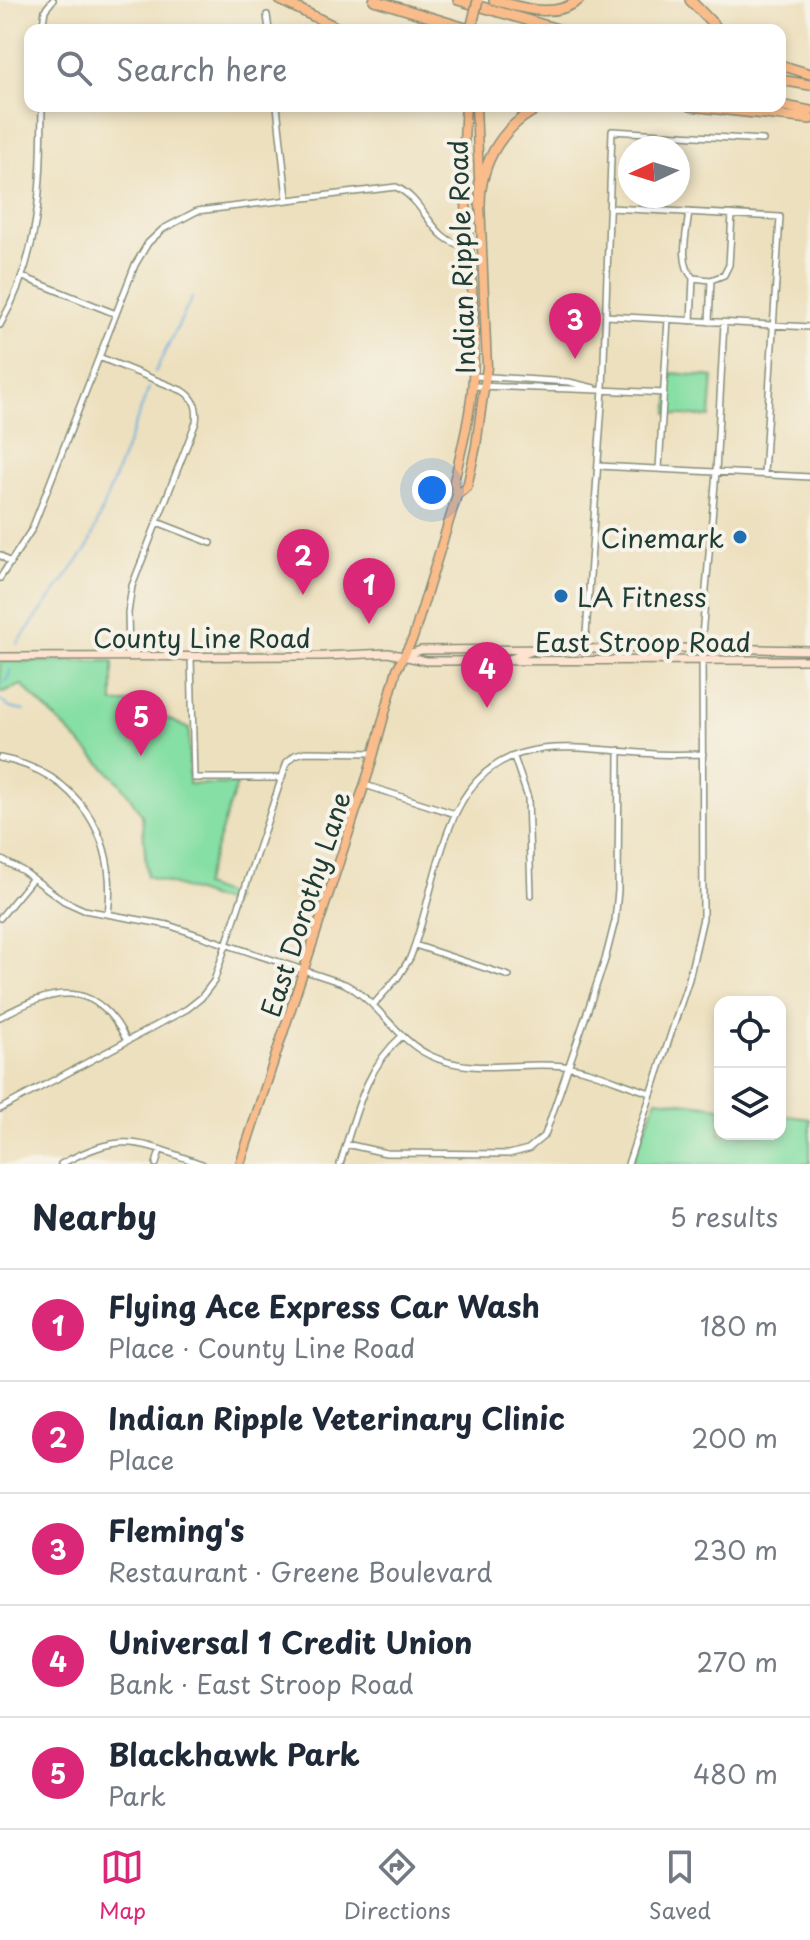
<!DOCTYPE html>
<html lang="en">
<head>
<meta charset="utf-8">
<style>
  :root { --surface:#fff; --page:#f2f2f3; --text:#1f2937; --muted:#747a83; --line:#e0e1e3; --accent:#db2777 }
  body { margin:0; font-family:"Playpen Sans",sans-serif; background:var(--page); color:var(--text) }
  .controls { position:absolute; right:24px; bottom:24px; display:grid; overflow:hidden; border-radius:16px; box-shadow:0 4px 12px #0003 }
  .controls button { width:72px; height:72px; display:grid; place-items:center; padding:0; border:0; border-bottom:2px solid var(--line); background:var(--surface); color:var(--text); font:40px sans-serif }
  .compass { position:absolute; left:618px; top:136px; width:72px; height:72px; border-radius:50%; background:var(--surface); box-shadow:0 4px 12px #0003; rotate:266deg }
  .you { position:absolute; left:432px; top:490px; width:28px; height:28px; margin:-20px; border:6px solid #fff; border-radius:50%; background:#1a73e8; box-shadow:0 0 0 12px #1a73e833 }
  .badge { display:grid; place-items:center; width:52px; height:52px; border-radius:50%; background:var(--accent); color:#fff; font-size:26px; font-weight:700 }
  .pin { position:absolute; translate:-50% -66px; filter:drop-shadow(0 2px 4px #0008) }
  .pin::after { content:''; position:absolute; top:42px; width:28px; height:24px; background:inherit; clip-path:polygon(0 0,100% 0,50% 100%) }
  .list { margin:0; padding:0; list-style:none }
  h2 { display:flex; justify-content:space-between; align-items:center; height:104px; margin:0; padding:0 32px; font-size:34px }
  h2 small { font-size:26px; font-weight:400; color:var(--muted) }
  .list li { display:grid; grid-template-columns:52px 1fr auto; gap:24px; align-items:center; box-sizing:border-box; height:112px; padding:0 32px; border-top:2px solid var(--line) }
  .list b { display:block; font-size:30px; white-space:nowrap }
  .list p { margin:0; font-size:26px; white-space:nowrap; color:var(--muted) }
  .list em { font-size:26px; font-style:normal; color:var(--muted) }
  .icon { flex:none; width:44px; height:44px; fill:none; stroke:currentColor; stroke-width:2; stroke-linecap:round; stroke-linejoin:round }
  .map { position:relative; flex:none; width:810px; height:1164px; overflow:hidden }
  .search { position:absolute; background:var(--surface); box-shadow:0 4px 12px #0003; left:24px; right:24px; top:24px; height:88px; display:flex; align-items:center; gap:20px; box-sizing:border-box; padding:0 28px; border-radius:16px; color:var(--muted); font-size:30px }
  .sheet { height:664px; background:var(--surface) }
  nav { display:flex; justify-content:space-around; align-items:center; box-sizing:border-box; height:112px; border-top:2px solid var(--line); background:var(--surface); font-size:22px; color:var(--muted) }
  nav a { display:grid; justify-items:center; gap:4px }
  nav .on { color:var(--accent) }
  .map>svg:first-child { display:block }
  .green { fill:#86dfa4; stroke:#528e6c; stroke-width:2 }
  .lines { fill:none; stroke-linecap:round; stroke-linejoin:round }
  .stream { stroke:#66aedd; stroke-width:2 }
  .minor-casing { stroke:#868e79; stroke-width:8 }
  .secondary-casing { stroke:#868e79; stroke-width:10 }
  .primary-casing { stroke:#868e79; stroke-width:11 }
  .motorway-casing { stroke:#868e79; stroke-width:12 }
  .minor { stroke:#fff; stroke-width:5 }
  .secondary { stroke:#fde4d0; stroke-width:7 }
  .primary { stroke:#f9bc8a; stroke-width:8 }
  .motorway { stroke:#f9bc8a; stroke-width:9 }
  .motorway-bridge-casing { stroke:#868e79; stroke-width:12; stroke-linecap:butt }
  .motorway-bridge { stroke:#f9bc8a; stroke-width:9 }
  .poi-dot { fill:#1f6fb2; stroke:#f7f3e8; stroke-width:3 }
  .labels { text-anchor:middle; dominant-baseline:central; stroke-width:8; stroke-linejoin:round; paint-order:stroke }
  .street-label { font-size:26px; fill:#1f3d34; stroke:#f7f3e8 }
  .poi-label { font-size:26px; fill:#1f3d34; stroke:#f7f3e8; text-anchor:end }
</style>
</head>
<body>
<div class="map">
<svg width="810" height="1164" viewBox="0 0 810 1164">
  <rect width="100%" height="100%" fill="#f7f3e8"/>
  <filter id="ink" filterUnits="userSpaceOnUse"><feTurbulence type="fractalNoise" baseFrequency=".0125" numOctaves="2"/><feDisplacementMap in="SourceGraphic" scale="16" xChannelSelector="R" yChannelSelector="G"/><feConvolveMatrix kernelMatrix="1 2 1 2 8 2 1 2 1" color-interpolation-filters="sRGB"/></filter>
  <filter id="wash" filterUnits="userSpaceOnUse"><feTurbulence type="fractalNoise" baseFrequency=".006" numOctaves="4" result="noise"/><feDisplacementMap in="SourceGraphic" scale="32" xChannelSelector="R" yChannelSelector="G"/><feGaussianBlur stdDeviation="1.8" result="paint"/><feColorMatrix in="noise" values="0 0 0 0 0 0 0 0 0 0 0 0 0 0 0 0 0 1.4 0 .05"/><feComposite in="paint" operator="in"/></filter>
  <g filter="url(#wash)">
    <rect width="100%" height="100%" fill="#ede0be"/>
    <!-- green -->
    <path class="green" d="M672,373L713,377L710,417L668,414Z
      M113,661V703H135L189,729V784H237L203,886L233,897L231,904L147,876L142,815L121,784L22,685L0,693V662Z
      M657,1099L720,1107V1134H780V1115L810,1119V1164H631Z"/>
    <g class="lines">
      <!-- stream -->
      <path class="stream" d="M155,372L192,298
        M17,644L88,547L149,388
        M0,685L8,678L11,669
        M0,700L10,708L24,711"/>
    </g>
  </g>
  <g filter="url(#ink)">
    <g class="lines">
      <!-- minor casing -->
      <g class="minor-casing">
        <path id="minor" d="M267,15L269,30
          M42,30L45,10L53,0
          M277,106L287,198
          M610,208L780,217L764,474
          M689,212C687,232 678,262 693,278L711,280L724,275L729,265L732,214
          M23,277L116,314
          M606,316L810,327
          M691,321L693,278
          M709,322L711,280
          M0,325C41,253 41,186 42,106
          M99,357L183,391C195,398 198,408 196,422L132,586L128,613L129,656
          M474,376L569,382L594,388
          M473,386C536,388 600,389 664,393
          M598,466L810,477
          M659,469L668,319
          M157,522L211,543
          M0,555L11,563
          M0,578L32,529L135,265L148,243L163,229L197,211L396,187C427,201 431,244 468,246
          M585,649L603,389L612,131L763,140
          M191,657L194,778H280
          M514,757L528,798L531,895
          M0,758C78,773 118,837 108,914
          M365,785L455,814
          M0,859L23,871L64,901L84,910L168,925L345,984C379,1002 395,1038 429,1055C472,1076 518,1061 563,1066C593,1069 622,1085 651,1093
          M0,918L33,878
          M415,945L509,976
          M374,1004L398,977L410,958C427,915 433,867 451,824C490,725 572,749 655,754C671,755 687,754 703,754
          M0,1017C52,989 95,976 127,1041
          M0,1109L187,1009L201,998L214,981L287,762L295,755L305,752L374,753
          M346,1144L386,1153L509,1154L528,1149L545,1135L605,960L615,921L618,891L619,750
          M61,1164C125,1130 137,1142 202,1164
          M156,1164L160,1150
          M340,1164C355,1118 364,1069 402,1036
          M628,1164L689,979L703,918L702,636L716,472L724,323"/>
      </g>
      <!-- secondary casing -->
      <g class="secondary-casing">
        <path id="secondary" d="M406,655L421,650L703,648L810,650
          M0,657L324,656L388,653L426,661L810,660
          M507,660L535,650"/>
      </g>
      <!-- primary casing -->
      <g class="primary-casing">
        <path id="primary" d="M457,495L467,487L476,446L487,367L476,106
          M240,1164L369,771L397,669L413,638L457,495L454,481C462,448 471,413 473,378C479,287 458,197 466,106"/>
      </g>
      <!-- motorway casing -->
      <g class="motorway-casing">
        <path id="motorway" d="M280,0L342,30
          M374,0L472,30
          M458,0L561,30
          M494,0C522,8 554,19 579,0
          M690,0L719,30
          M780,65L810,74
          M780,80L810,85
          M780,105L810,111
          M690,106L810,119
          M480,205C480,162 504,122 544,106"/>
      </g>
      <!-- minor -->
      <use href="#minor" class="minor"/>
      <!-- secondary -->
      <use href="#secondary" class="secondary"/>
      <!-- primary -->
      <use href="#primary" class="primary"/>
      <!-- motorway -->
      <use href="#motorway" class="motorway"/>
      <!-- motorway-bridge casing -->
      <g class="motorway-bridge-casing">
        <path id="motorway-bridge" d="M472,25L478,0"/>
      </g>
      <!-- motorway-bridge -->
      <use href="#motorway-bridge" class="motorway-bridge"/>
    </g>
  </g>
  <!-- markers -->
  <g class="poi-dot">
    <circle cx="740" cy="537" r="8"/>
    <circle cx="561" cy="596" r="8"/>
  </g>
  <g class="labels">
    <!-- street labels -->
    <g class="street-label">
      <text transform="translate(461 257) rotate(-92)">Indian Ripple Road</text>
      <text x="202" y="637">County Line Road</text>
      <text x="643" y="641">East Stroop Road</text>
      <text transform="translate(305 904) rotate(-72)">East Dorothy Lane</text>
    </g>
    <!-- poi labels -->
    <g class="poi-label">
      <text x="724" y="537">Cinemark</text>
      <text x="577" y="596" text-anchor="start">LA Fitness</text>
    </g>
  </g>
</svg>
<div class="controls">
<button><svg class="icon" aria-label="locate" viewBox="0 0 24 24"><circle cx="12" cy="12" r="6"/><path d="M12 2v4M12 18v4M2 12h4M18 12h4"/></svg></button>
<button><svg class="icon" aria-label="layers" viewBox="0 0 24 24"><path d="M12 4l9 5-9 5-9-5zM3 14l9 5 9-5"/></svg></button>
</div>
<svg class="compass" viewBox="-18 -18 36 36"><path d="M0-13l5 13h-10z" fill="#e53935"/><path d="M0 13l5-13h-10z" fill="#747a83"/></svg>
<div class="you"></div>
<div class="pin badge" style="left:369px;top:624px">1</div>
<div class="pin badge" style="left:303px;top:595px">2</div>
<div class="pin badge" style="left:575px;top:359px">3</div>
<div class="pin badge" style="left:487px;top:708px">4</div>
<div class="pin badge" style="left:141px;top:756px">5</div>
<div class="search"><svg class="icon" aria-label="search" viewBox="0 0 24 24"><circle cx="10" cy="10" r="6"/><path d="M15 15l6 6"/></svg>Search here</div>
</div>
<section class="sheet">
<h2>Nearby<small>5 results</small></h2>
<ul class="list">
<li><span class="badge">1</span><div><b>Flying Ace Express Car Wash</b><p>Place · County Line Road</p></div><em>180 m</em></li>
<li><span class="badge">2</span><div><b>Indian Ripple Veterinary Clinic</b><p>Place</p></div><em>200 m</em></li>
<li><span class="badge">3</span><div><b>Fleming's</b><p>Restaurant · Greene Boulevard</p></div><em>230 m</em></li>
<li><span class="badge">4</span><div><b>Universal 1 Credit Union</b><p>Bank · East Stroop Road</p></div><em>270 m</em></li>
<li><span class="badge">5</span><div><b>Blackhawk Park</b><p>Park</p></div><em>480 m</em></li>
</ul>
</section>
<nav>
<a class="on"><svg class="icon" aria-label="map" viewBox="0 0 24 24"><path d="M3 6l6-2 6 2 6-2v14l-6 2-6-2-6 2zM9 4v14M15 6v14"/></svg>Map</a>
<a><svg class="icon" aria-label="directions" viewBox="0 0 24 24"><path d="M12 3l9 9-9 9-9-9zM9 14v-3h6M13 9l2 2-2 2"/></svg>Directions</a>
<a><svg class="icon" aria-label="saved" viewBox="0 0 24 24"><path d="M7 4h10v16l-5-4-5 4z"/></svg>Saved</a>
</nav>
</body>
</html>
